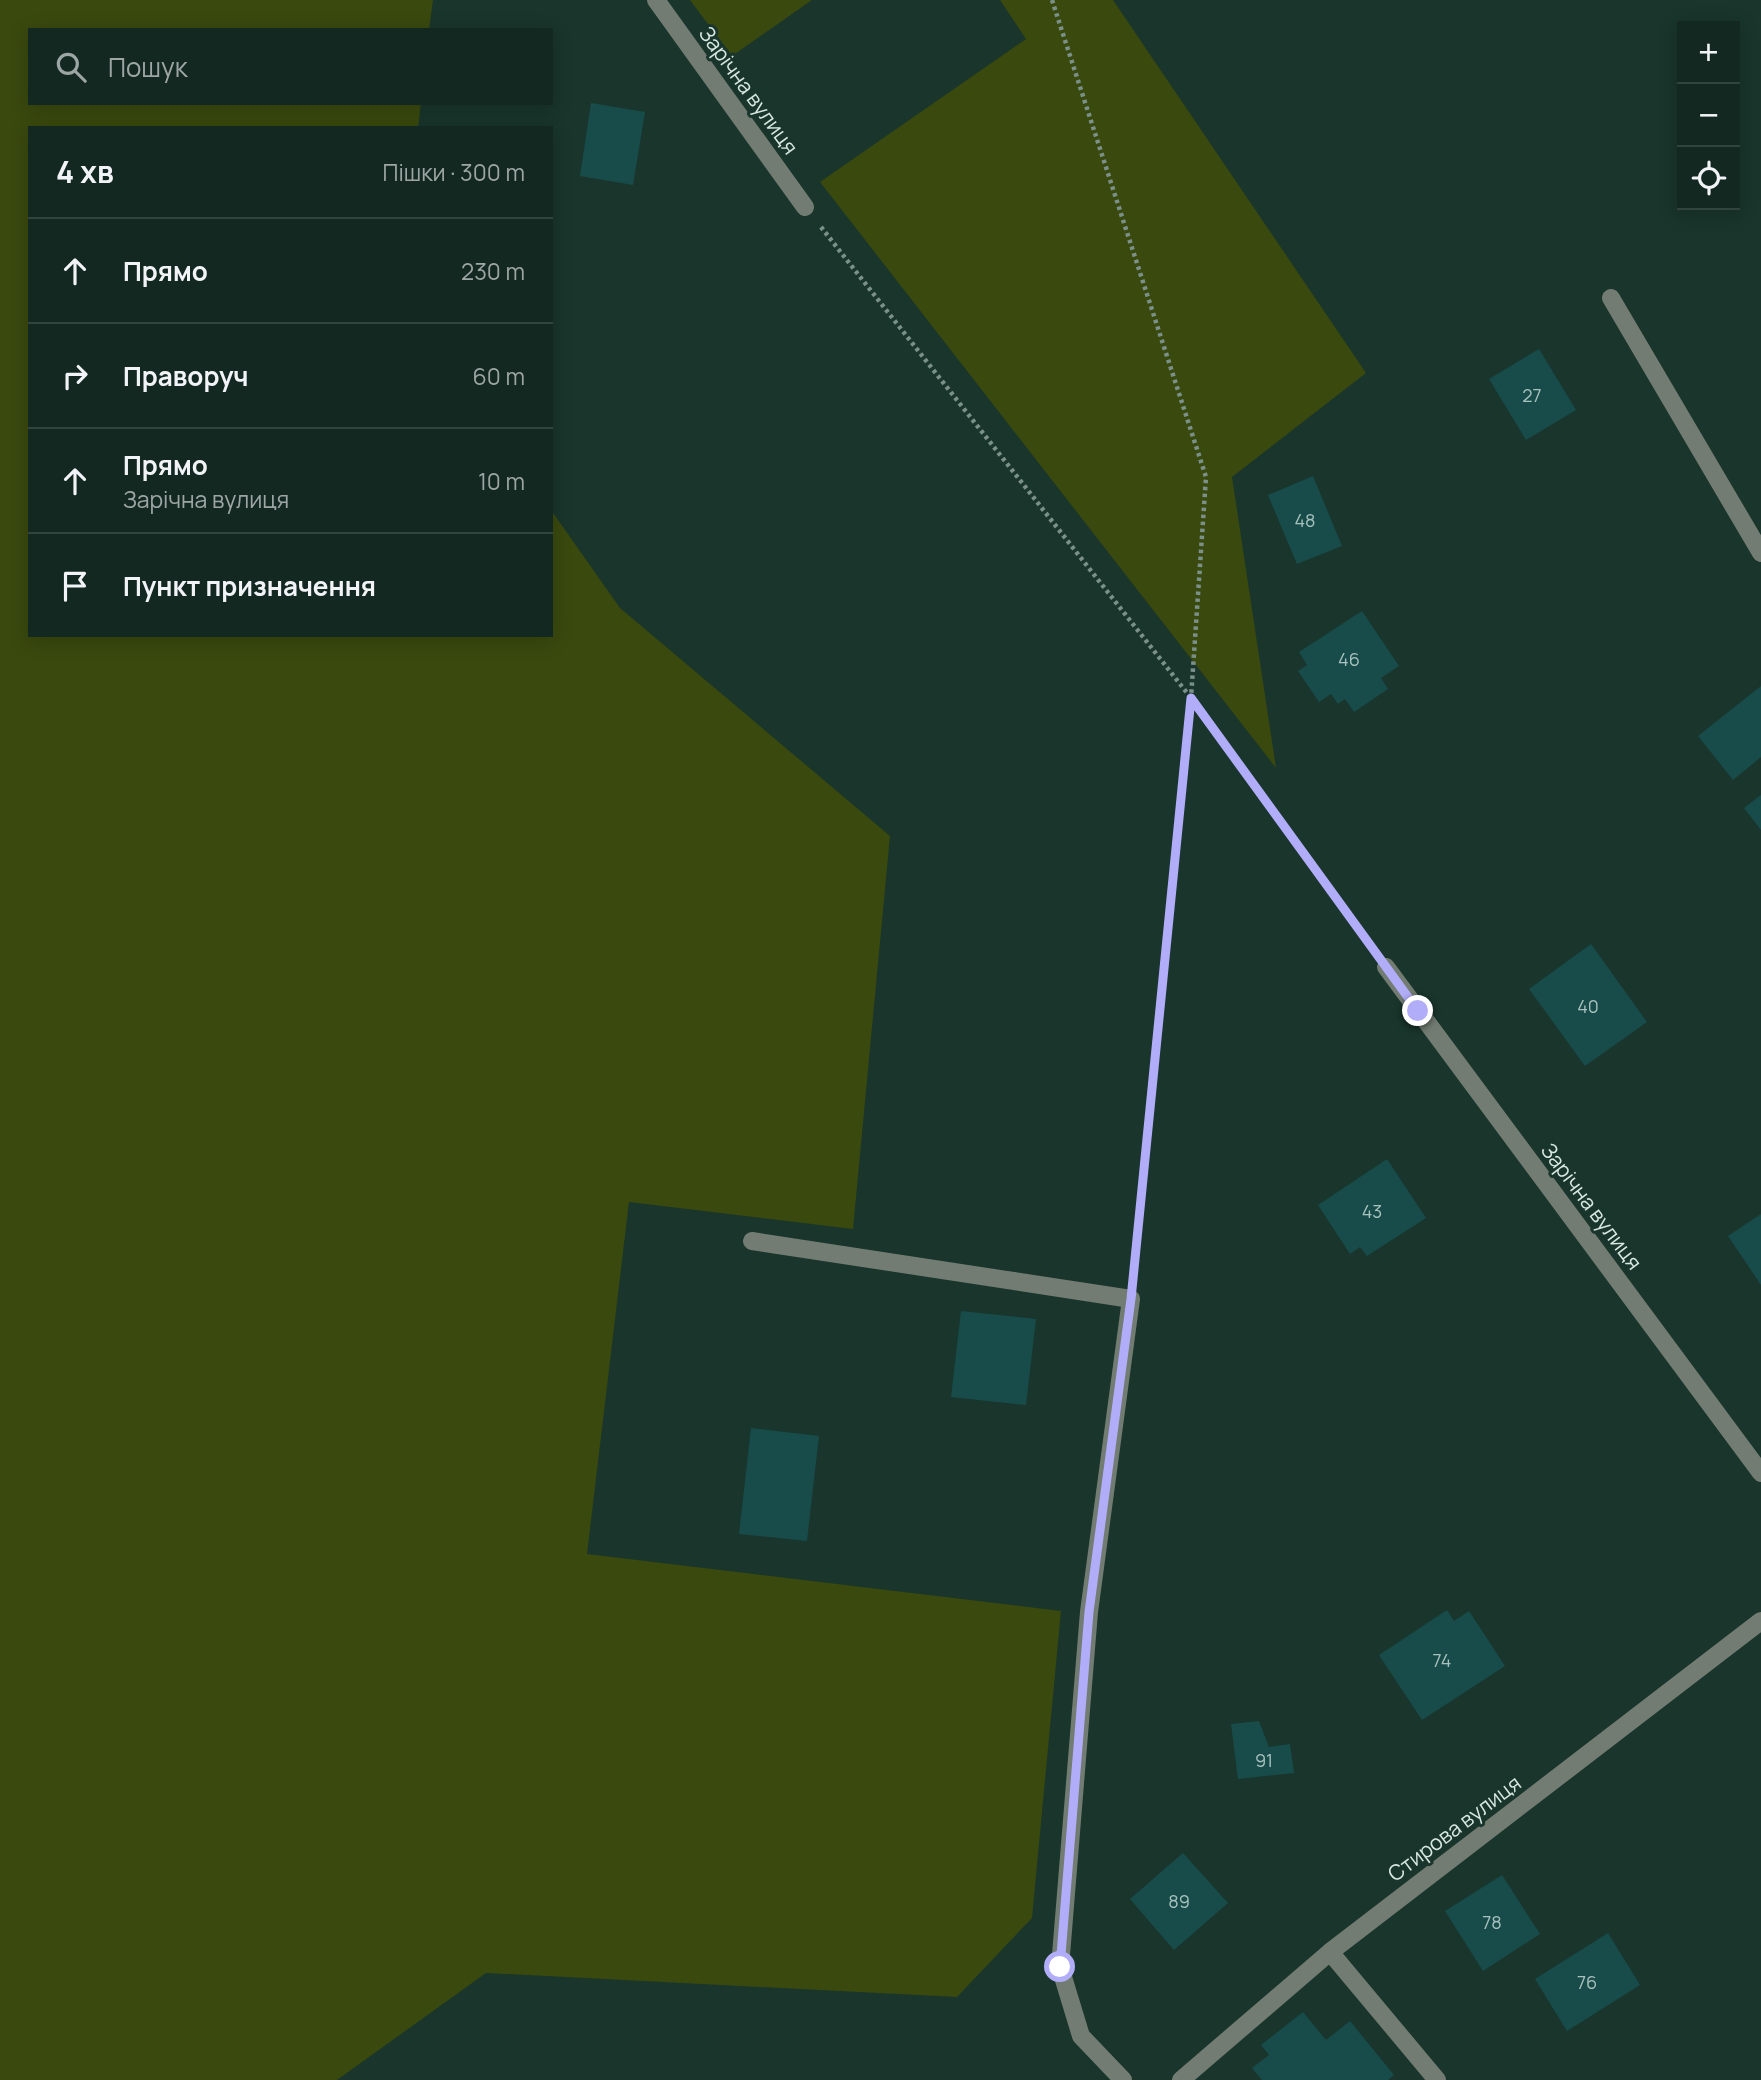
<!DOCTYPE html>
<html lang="uk">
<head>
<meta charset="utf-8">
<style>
  :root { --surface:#132821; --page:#20342e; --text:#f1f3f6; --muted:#9da6a5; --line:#32443f }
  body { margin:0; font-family:Manrope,sans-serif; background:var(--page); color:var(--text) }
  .controls { position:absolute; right:21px; top:21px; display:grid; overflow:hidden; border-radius:0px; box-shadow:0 4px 18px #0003 }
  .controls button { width:63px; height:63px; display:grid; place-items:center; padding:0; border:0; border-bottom:2px solid var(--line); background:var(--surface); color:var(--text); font:35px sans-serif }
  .stop { position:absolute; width:21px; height:21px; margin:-16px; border:5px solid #b2adf9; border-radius:50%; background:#fff }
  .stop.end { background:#b2adf9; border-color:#fff; box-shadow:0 2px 7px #0008 }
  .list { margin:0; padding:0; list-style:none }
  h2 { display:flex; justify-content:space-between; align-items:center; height:91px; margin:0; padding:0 28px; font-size:30px }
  h2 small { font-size:23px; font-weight:400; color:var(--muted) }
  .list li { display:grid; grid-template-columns:46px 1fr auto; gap:21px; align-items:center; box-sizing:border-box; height:105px; padding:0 28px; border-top:2px solid var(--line) }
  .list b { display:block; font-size:26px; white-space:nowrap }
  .list p { margin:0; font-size:23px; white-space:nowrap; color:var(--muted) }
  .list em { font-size:23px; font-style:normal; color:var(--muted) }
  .icon { flex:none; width:38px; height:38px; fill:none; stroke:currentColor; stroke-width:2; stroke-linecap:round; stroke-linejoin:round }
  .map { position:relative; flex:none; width:1761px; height:2080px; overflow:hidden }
  .search { position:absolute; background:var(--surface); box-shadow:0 4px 18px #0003; left:28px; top:28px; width:525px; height:77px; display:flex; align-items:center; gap:18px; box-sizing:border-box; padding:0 24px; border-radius:0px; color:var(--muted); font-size:26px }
  .panel { position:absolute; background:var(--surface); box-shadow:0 4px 18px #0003; left:28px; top:126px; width:525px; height:511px; border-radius:0px }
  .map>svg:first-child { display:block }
  .green { fill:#3a490e }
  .building { fill:#184c4b }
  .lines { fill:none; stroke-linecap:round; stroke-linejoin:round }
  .path { stroke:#7a9089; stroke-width:4.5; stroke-dasharray:3.5 3.5; stroke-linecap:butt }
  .minor { stroke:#737c73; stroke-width:18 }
  .route { stroke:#b2adf9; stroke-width:9 }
  .labels { text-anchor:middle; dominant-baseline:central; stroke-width:6; stroke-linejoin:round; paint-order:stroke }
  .number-label { font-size:18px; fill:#a8c1bc }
  .street-label { font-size:21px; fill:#d8e8e2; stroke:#19352c }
</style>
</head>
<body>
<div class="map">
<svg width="1761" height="2080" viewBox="0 0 1761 2080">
  <rect width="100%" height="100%" fill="#19352c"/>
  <path class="green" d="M0,0h433l-4,30h-399v73h391l-3,25h-388v507h521v-125l69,98 270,228 -37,393 -224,-27 -42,352 474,57 -29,307 -75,79 -471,-24 -149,107h-337z
    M690,0h122l-80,56z
    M1000,0h113l253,373 -134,104 44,291 -456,-586 206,-143z"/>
  <path class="building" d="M591,103l54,9 -12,73 -53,-9z
    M1539,349l37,61 -50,30 -37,-61z
    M1313,476l29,70 -45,18 -29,-69z
    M1362,611l37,55 -18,12 7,11 -34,23 -9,-13 -7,5 -7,-10 -12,8 -21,-31 9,-6 -8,-13z
    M1761,686v71l-28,23 -35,-44z
    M1761,795v35l-17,-22z
    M1591,944l56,78 -62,44 -56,-77z
    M1387,1159l39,59 -59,38 -7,-9 -10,7 -32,-49z
    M1761,1214v71l-33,-49z
    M961,1311l75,8 -10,86 -75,-8z
    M751,1428l68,8 -12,105 -68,-7z
    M1447,1610l7,11 15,-10 36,55 -83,54 -43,-65z
    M1259,1721l10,26 21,-3 4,29 -56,6 -7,-55z
    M1183,1853l45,50 -54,47 -44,-51z
    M1502,1875l38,59 -57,37 -38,-60z
    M1608,1933l32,52 -73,46 -32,-52z
    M1303,2012l23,28 24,-19 44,54 -6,5h-126l-10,-12 17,-13 -8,-10z"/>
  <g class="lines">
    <path class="path" d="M1052,0l154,477 -15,221 179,248
      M821,227l370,471 -57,576"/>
    <path class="minor" d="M656,0l149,207
      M1611,298l150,255
      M1386,967l375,506
      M752,1241l379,58 -42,313 -29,355 21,69 42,44
      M1330,1952l107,128
      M1181,2080l149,-128 431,-331"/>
  </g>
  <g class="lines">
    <path class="route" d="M1060,1967l29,-355 42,-313 60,-601 227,313"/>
  </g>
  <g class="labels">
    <g class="number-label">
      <text x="1532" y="395">27</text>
      <text x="1305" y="520">48</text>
      <text x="1349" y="659">46</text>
      <text x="1588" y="1006">40</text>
      <text x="1372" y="1211">43</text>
      <text x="1442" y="1660">74</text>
      <text x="1264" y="1760">91</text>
      <text x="1179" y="1901">89</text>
      <text x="1492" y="1922">78</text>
      <text x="1587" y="1982">76</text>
    </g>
    <g class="street-label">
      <text transform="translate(749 90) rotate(54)">Зарічна вулиця</text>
      <text transform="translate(1592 1206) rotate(53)">Зарічна вулиця</text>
      <text transform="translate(1454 1828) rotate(-37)">Стирова вулиця</text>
    </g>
  </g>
</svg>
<div class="controls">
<button>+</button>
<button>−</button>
<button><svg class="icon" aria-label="locate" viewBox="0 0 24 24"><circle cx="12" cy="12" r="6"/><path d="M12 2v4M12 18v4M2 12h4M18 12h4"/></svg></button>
</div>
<div class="stop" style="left:1060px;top:1967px"></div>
<div class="stop end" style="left:1418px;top:1011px"></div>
<div class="search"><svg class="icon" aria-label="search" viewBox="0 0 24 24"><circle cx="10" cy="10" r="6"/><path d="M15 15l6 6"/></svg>Пошук</div>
<section class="panel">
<h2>4 хв<small>Пішки · 300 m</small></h2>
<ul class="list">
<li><svg class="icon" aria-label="ahead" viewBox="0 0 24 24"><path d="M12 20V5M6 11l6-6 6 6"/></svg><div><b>Прямо</b></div><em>230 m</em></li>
<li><svg class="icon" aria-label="right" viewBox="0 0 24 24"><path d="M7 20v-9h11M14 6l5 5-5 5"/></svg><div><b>Праворуч</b></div><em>60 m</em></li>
<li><svg class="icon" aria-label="ahead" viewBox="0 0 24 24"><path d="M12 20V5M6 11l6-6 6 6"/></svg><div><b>Прямо</b><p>Зарічна вулиця</p></div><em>10 m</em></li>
<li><svg class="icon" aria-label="arrive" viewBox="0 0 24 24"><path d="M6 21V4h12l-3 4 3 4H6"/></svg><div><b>Пункт призначення</b></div></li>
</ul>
</section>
</div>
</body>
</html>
